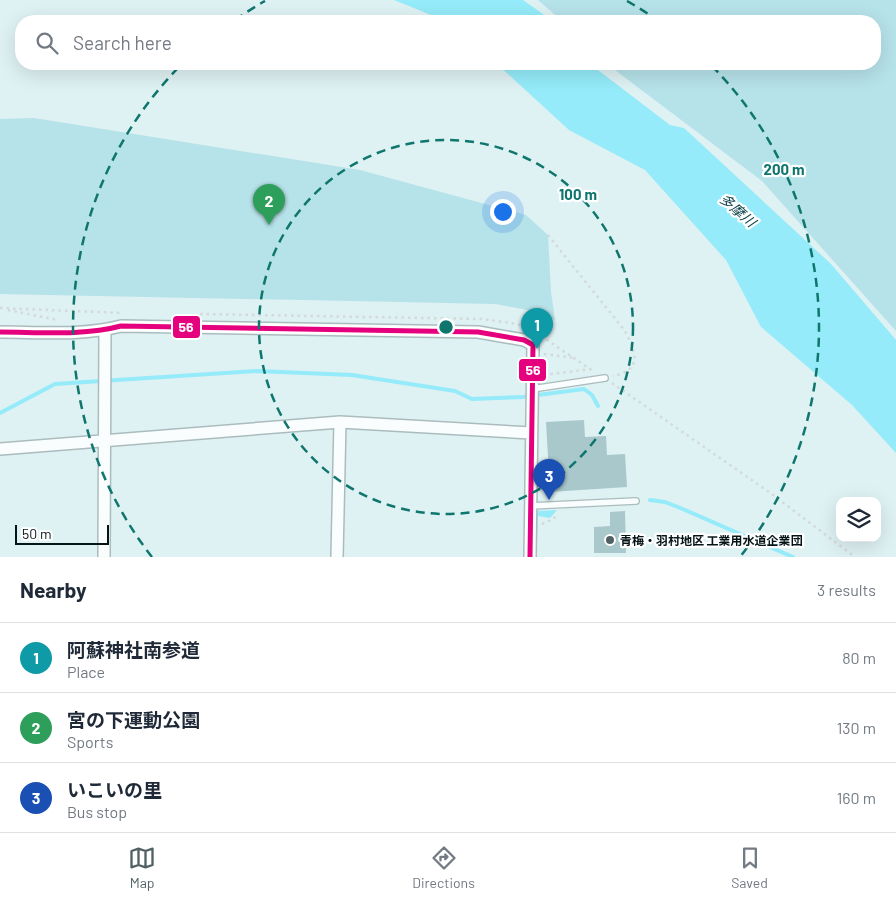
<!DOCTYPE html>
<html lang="en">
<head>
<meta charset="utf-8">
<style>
  :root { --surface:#fff; --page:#f2f2f3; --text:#1f2937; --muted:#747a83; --line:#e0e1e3; --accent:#516163 }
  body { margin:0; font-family:Barlow,"Noto Sans JP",sans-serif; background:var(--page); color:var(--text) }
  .controls { position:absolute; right:15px; bottom:15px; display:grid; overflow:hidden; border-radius:10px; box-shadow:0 5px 20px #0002 }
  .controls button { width:45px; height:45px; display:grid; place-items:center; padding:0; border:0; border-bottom:1px solid var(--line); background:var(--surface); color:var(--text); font:25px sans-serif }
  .scale { position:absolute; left:15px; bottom:12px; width:94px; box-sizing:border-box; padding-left:5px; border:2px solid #051416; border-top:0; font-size:14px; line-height:18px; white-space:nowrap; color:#051416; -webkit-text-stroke:4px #fff; paint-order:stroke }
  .you { position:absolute; left:502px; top:211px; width:18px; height:18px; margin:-12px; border:4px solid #fff; border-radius:50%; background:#1a73e8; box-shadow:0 0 0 8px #1a73e833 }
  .badge { display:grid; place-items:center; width:32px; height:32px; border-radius:50%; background:var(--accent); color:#fff; font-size:16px; font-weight:700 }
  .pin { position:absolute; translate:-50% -41px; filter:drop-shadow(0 1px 2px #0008) }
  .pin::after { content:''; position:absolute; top:26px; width:18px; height:15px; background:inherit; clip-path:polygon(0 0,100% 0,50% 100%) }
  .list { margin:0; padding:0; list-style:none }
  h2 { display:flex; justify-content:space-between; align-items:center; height:65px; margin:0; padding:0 20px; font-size:21px }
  h2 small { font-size:16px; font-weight:400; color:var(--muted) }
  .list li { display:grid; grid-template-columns:32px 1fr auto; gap:15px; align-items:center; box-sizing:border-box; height:70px; padding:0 20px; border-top:1px solid var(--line) }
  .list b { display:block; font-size:19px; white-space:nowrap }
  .list p { margin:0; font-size:16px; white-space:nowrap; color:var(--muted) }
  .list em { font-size:16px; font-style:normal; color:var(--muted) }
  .icon { flex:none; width:28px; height:28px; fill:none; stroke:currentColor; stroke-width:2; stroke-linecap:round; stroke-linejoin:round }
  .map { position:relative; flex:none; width:896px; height:557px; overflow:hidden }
  .search { position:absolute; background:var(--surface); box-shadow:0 5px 20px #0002; left:15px; right:15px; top:15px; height:55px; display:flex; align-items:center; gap:12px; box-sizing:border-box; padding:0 18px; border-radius:20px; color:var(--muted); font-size:19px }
  .sheet { height:275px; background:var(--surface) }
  nav { display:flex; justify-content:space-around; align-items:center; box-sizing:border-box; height:70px; border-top:1px solid var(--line); background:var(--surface); font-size:14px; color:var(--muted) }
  nav a { display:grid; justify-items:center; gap:2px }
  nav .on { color:var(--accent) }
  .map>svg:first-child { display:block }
  .green { fill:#b6e2e9 }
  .water { fill:#95ebf9 }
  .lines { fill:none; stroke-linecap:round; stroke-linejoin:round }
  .stream { stroke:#95ebf9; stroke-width:4 }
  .building { fill:#a9c8cc }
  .lane-casing { stroke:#abbcbe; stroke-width:8 }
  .street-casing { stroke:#abbcbe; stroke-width:14 }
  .path { stroke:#d4dada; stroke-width:2.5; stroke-dasharray:2.5 4; stroke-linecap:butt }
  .lane { stroke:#fafdfd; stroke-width:5.5 }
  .street { stroke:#fafdfd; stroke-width:11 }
  .bus-1-casing { stroke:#fff; stroke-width:9 }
  .bus-1 { stroke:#e5007d; stroke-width:5 }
  .ring { fill:none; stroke:#0f766e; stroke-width:2.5; stroke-dasharray:9 6 }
  .poi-dot { fill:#516163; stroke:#fff; stroke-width:2 }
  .labels { text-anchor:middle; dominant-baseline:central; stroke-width:4.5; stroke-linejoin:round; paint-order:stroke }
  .poi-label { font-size:12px; font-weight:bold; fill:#051416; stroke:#fff; text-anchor:start }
  .water-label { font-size:14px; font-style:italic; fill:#11454d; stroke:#fff }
  .centre { fill:#0f766e; stroke:#fff; stroke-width:2.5 }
  .ring-label { font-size:15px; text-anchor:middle; font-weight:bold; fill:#0f766e; stroke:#fff; stroke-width:4.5; stroke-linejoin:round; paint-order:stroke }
  .line-badge { stroke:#fff; stroke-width:2 }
  .badge-label { font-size:14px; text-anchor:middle; font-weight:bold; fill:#fff }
</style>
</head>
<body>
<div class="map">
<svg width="896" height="557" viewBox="0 0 896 557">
  <rect width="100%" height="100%" fill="#def1f3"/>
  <path class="green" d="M538,0h358v331l-134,-150 -155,-117h268v-43h-313z
    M34,118l326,52 166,45 22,20 3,57 4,28 -18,-8 -41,-8 -496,-10v-175z"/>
  <path class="water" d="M394,0h129l20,14 6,7h-103z
    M497,64h93l80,61 14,3 147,136 65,76v113l-44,-48 -91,-78 -35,-67 -81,-90 -76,-40z
    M557,510l-7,8 -12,-2 -1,25h-3l1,-30z"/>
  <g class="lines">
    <path class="stream" d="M0,413l55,-29 202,-13 95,4 103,16 17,8 51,-2 61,-8 8,6 6,11
      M650,500l15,2 13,5 115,50"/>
  </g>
  <path class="building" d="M584,420l1,17 21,-1 1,19 18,-1 2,33 -77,5 -4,-70z
    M625,511l1,42h-32v-26l16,-1v-14z"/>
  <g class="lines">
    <defs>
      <path id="lane" d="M532,389l73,-11
        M530,506l106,-5"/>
      <path id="street" d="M0,332c39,0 83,4 121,-6l357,6 46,8 9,5 -3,212
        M0,449l340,-27 191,11
        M104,557l1,-227
        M337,557l3,-135"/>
    </defs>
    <use href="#lane" class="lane-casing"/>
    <use href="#street" class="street-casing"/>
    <path class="path" d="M548,235l77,96c11,21 18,39 -12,45
      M0,308l122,5
      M8,310l49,10
      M200,314l282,5 36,5 7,4
      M541,336l52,35
      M544,354l31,4
      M544,375l47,-6
      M612,383l157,109 86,65
      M542,524l11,-5 5,-5"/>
    <use href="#lane" class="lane"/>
    <use href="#street" class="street"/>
    <defs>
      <path id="bus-1" d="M0,332c39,0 83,4 121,-6l357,6 46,8 9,5 -3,212"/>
    </defs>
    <use href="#bus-1" class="bus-1-casing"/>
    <use href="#bus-1" class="bus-1"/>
  </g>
  <g class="ring">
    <circle cx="446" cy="327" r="187"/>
    <path d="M152 557A373 373 0 0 1 180 66M235 20A373 373 0 0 1 265 1M627 1A373 373 0 0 1 657 20M712 66A373 373 0 0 1 740 557"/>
  </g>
  <circle class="poi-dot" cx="610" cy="540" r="5"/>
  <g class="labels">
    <g class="poi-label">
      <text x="620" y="540">青梅・羽村地区 工業用水道企業団</text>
    </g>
    <g class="water-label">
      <text transform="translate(738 210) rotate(41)">多摩川</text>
    </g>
  </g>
  <circle cx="446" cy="327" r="8" class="centre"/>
  <g class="ring-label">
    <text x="784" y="175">200 m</text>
    <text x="578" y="200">100 m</text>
  </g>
  <g class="line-badge">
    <rect x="172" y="315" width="29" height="24" rx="5" fill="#e5007d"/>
    <rect x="518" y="358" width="29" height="24" rx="5" fill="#e5007d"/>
  </g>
  <g class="badge-label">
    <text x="186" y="332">56</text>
    <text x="533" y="375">56</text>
  </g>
</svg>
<div class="controls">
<button><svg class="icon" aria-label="layers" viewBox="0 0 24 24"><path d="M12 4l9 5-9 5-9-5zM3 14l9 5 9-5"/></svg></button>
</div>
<div class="scale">50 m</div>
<div class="you"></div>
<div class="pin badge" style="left:537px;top:349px;background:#0f9aa8">1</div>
<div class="pin badge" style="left:269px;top:225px;background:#2e9e5b">2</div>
<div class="pin badge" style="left:549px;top:500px;background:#1a4fb4">3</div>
<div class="search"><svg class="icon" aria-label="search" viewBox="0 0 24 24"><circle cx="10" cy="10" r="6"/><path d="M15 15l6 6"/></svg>Search here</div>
</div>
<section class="sheet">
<h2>Nearby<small>3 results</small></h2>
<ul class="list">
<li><span class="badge" style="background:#0f9aa8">1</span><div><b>阿蘇神社南参道</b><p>Place</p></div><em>80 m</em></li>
<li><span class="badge" style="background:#2e9e5b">2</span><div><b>宮の下運動公園</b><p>Sports</p></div><em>130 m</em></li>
<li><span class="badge" style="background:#1a4fb4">3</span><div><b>いこいの里</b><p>Bus stop</p></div><em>160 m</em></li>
</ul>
</section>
<nav>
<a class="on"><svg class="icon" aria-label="map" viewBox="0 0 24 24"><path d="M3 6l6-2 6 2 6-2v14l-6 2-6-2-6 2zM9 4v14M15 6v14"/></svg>Map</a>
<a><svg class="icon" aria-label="directions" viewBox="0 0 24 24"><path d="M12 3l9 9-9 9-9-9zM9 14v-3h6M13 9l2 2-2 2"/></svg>Directions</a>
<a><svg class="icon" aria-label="saved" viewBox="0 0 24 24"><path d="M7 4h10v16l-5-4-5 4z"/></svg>Saved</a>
</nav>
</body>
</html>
